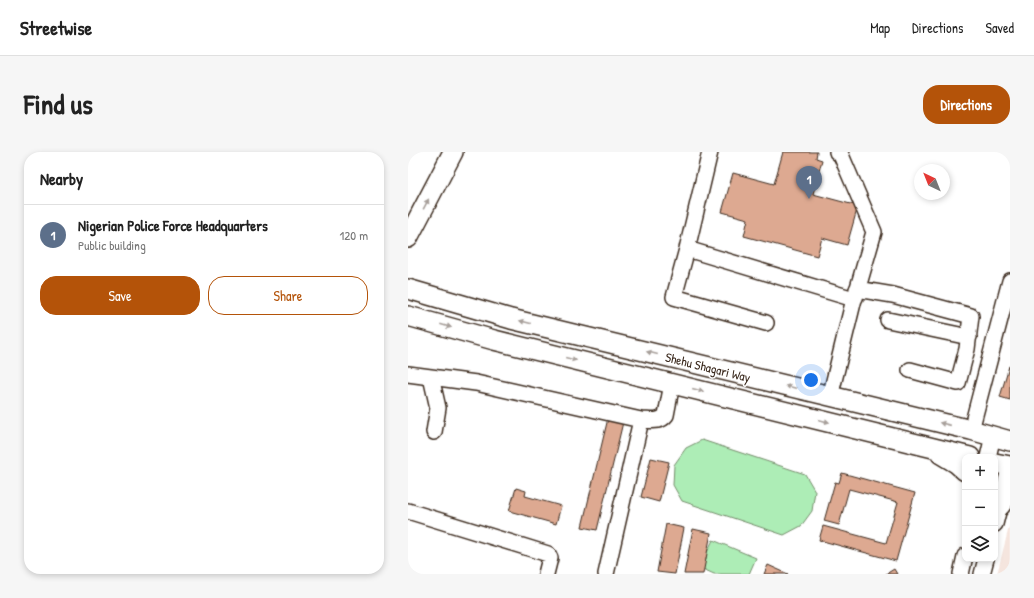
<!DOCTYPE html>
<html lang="en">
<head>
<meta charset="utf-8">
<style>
  :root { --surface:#fff; --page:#f6f6f6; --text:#222; --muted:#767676; --line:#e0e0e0; --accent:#b45309 }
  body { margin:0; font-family:"Patrick Hand",sans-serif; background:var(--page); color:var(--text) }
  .controls { position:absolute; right:12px; bottom:12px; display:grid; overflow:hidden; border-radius:8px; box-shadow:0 2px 6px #0003 }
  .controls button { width:36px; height:36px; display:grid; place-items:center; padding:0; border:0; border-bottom:1px solid var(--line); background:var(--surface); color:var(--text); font:20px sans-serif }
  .compass { position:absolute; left:506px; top:12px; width:36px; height:36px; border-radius:50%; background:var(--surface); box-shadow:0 2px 6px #0003; rotate:317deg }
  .you { position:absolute; left:403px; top:228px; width:14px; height:14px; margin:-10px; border:3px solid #fff; border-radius:50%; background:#1a73e8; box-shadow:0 0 0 6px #1a73e833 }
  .badge { display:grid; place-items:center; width:26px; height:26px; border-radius:50%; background:var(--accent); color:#fff; font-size:13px; font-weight:700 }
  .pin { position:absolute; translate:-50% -33px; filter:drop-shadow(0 1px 2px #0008) }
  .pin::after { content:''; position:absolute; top:21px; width:14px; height:12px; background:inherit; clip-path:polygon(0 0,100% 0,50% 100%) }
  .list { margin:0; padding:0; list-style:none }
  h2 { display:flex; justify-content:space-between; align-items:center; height:52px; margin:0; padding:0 16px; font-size:17px }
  h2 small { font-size:13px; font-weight:400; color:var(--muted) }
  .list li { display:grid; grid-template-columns:26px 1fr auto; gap:12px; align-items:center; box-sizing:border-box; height:60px; padding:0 16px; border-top:1px solid var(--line) }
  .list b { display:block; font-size:15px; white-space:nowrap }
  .list p { margin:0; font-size:13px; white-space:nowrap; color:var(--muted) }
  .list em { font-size:13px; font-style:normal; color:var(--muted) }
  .actions { display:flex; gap:8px; padding:12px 16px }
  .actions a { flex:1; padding:9px 0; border:1px solid var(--accent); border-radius:16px; text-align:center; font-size:14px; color:var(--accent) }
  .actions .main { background:var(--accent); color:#fff }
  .icon { flex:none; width:22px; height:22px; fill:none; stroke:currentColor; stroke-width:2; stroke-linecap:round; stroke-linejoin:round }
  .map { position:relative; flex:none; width:602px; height:422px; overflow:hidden; border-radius:16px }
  header { display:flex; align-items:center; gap:24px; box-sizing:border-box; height:56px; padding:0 20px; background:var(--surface); border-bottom:1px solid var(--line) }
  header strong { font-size:19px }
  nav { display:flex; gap:22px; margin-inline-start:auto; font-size:14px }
  .intro { display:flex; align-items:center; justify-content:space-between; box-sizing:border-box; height:96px; padding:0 24px }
  h1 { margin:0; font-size:28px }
  .button { padding:10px 18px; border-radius:16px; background:var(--accent); color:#fff; font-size:14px; font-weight:700 }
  main { display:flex; gap:24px; padding:0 24px }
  aside { flex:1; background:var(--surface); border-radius:16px; box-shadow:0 2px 6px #0003 }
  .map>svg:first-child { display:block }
  .built { fill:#f5e5de }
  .green { fill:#adedb6; stroke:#748c6a }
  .building { fill:#dda991; stroke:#3b2a1e }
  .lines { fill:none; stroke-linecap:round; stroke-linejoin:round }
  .minor-casing { stroke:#3b2a1e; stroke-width:18 }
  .major-casing { stroke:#3b2a1e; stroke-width:22 }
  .minor { stroke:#fff; stroke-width:15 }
  .major { stroke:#fff; stroke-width:19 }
  .oneway { fill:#a79f9a }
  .labels { text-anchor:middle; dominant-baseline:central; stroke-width:3; stroke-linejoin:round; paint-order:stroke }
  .street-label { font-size:13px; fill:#3b2a1e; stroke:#fff }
</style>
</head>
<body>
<header>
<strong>Streetwise</strong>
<nav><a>Map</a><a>Directions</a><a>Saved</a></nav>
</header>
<div class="intro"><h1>Find us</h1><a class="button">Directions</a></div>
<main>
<aside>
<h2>Nearby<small></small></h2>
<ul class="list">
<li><span class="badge" style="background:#5c6f8a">1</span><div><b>Nigerian Police Force Headquarters</b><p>Public building</p></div><em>120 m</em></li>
</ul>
<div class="actions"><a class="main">Save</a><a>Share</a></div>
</aside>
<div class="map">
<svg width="602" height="422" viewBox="0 0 602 422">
  <rect width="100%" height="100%" fill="#fff"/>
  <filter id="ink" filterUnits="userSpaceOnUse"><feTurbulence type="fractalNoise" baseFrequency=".025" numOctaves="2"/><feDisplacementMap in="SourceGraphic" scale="8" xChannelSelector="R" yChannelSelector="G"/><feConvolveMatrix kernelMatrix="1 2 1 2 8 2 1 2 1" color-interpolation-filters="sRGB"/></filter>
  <g filter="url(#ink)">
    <path class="built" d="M602,371v51h-13z"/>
    <path class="green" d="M294,288l103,34 10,17 -3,20 -11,15 -17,9 -102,-34 -9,-16 1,-20 12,-17z
      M305,388l43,18 -7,16h-35l-11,-5 3,-15z"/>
    <path class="building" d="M375,0h34l-1,6 6,2 -9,34 45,12 -11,39 -25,-7 -5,18 -73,-20 4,-17 -26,-7 11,-39 41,11z
      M601,214h1v34l-10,-3z
      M201,262l15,4 -27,112 -15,-3z
      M243,306l18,4 -10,40 -18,-5z
      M434,321l73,20 -19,68 -77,-21 4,-14 63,17 12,-41 -49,-13 -10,36 -15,-4 11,-39 4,1z
      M108,336l10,3 -1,5 36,10 -5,18 -47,-13z
      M258,372l18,4 -9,46 -18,-2z
      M285,377l18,4 -8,41h-19z
      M360,413l20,9h-24z
      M486,417l3,5h-11z"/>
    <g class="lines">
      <defs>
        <path id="minor" d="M429,0l4,3 33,77 -19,66
          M279,97l23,-97
          M449,137l36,6 78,21 -4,33 -9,34 -48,-13
          M480,168l81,17
          M358,171l-92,-26 13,-48 167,50 -24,98
          M0,222l68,9 165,37
          M23,225l7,31 -4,24
          M563,278l39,-149
          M580,305l5,-21
          M0,359l140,43 2,4 -4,16
          M587,372l15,-59
          M198,422l35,-154c9,0 19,3 25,-5l6,-31
          M553,422l4,-18
          M574,422l4,-15"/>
        <path id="major" d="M0,86l45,-86
          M0,137l103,30 460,111 39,11
          M0,164l86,24 476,117
          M533,302l15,9 9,8
          M587,311l15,3
          M592,354l10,-14"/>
      </defs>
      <use href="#minor" class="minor-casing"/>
      <use href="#major" class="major-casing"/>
      <use href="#minor" class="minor"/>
      <use href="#major" class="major"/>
    </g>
    <defs><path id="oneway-solid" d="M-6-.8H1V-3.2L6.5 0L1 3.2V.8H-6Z"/></defs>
    <g class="oneway">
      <use href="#oneway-solid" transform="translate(18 52) rotate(-62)"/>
      <use href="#oneway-solid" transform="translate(117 170) rotate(-166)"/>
      <use href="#oneway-solid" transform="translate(38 174) rotate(16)"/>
      <use href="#oneway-solid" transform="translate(244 201) rotate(-166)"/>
      <use href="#oneway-solid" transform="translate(163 207) rotate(14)"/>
      <use href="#oneway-solid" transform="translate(383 235) rotate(-166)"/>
      <use href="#oneway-solid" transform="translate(290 238) rotate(14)"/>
      <use href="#oneway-solid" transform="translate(416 269) rotate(14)"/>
      <use href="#oneway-solid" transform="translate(537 272) rotate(-167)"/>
    </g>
  </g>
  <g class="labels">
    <g class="street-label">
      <text transform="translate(300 215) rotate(14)">Shehu Shagari Way</text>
    </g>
  </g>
</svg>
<div class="controls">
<button>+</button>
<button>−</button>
<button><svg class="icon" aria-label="layers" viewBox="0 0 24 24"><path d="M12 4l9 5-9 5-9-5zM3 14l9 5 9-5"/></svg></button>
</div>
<svg class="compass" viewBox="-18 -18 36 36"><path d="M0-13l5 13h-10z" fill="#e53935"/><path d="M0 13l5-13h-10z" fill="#767676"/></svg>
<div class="you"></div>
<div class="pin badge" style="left:401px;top:47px;background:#5c6f8a">1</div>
</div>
</main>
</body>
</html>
